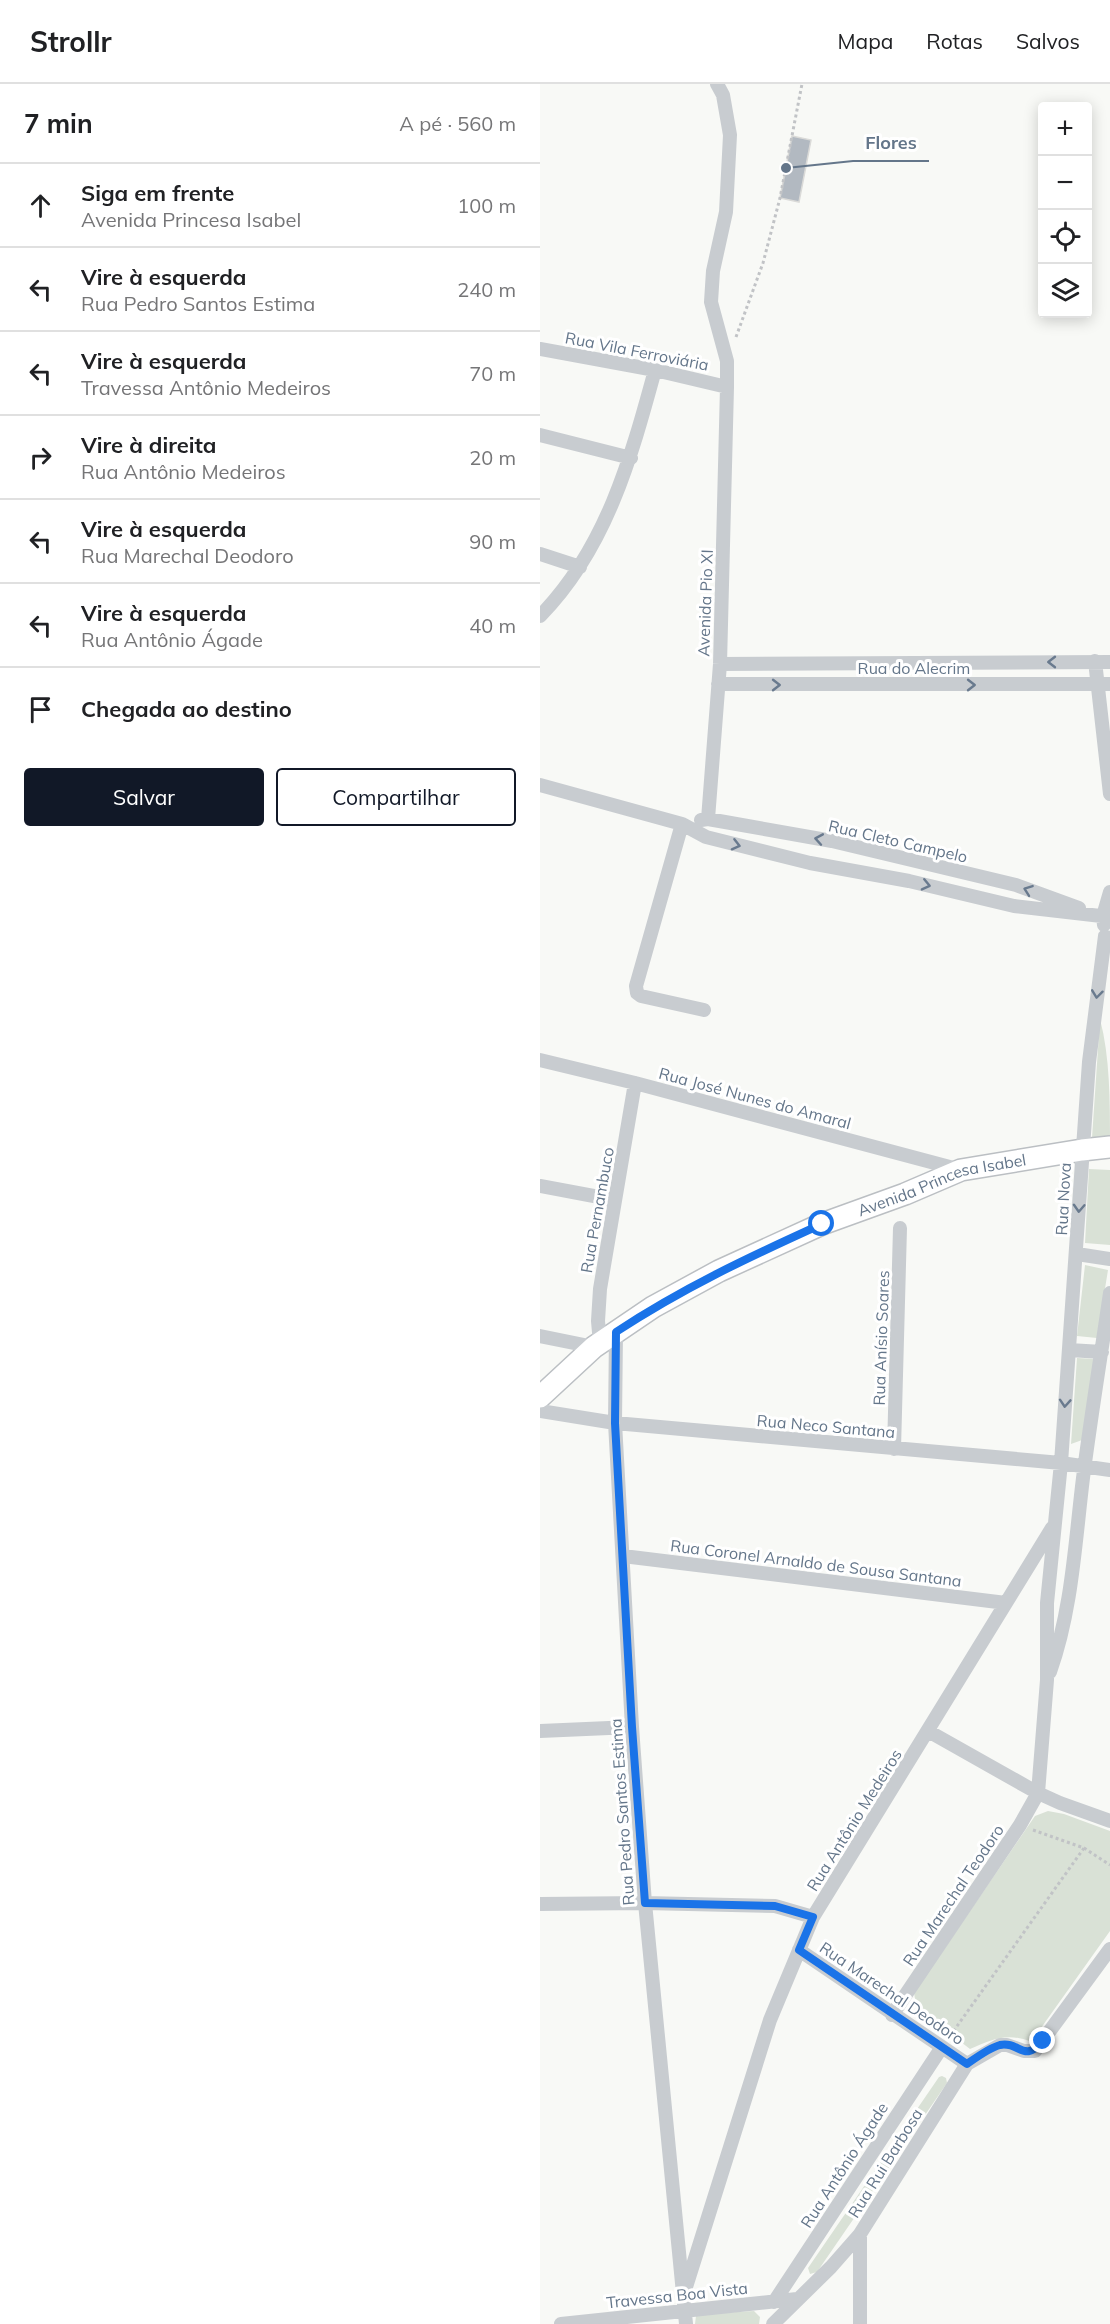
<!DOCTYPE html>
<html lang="pt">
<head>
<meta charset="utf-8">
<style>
  :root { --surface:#fff; --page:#f2f2f2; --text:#202124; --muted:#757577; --line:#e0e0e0; --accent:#111827 }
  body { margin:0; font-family:Mulish,sans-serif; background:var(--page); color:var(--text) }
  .controls { position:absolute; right:18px; top:18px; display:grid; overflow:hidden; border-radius:6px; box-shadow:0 3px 15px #0003 }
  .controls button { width:54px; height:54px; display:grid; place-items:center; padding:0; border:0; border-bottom:2px solid var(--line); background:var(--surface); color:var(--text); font:30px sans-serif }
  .stop { position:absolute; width:18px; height:18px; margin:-14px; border:4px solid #1a73e8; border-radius:50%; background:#fff }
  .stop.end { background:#1a73e8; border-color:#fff; box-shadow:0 2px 6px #0008 }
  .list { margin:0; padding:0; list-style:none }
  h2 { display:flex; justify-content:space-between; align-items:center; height:78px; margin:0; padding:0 24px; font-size:26px }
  h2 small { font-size:20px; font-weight:400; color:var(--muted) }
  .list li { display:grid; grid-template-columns:39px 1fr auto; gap:18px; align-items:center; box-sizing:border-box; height:84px; padding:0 24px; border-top:2px solid var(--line) }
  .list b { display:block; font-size:22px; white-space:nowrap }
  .list p { margin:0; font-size:20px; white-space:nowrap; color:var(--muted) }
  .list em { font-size:20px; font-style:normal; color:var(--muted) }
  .actions { display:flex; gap:12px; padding:18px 24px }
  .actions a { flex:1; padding:14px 0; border:2px solid var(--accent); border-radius:6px; text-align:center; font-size:21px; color:var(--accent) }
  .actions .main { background:var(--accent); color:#fff }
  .icon { flex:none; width:33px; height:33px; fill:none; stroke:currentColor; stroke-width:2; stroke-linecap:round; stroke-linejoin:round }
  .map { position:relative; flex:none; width:570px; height:2240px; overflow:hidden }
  header { display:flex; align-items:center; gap:36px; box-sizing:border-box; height:84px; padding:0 30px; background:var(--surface); border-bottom:2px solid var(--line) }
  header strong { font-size:28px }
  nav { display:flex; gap:33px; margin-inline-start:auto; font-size:21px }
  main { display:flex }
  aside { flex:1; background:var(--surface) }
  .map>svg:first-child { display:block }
  .green { fill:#d9e1d6 }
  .building { fill:#b2b9c1; stroke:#dadad8; stroke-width:1.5 }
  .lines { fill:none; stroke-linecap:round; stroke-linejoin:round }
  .primary-casing { stroke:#bbbfc3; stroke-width:24 }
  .path { stroke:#c1c3c6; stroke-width:3; stroke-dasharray:3 3; stroke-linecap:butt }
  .street { stroke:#c8ccd0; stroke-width:14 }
  .primary { stroke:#fff; stroke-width:21 }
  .oneway { stroke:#697a8e }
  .route { stroke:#1a73e8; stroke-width:8 }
  .labels { text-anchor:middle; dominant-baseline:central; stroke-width:6; stroke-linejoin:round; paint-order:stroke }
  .street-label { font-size:16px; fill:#64768a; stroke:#fff }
  .leader { fill:none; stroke:#64768a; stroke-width:2 }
  .callout-dot { fill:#64768a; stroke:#fff; stroke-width:2 }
  .callout-label { font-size:18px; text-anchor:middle; font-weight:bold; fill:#64768a; stroke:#fff; stroke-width:6; stroke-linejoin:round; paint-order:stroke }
</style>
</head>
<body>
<header>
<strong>Strollr</strong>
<nav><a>Mapa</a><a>Rotas</a><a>Salvos</a></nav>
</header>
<main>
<aside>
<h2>7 min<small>A pé · 560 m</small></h2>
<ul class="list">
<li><svg class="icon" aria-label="ahead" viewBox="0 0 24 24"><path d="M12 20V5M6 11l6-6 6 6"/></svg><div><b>Siga em frente</b><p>Avenida Princesa Isabel</p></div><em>100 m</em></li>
<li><svg class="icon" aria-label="left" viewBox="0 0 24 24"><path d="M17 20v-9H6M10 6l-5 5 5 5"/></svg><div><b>Vire à esquerda</b><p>Rua Pedro Santos Estima</p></div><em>240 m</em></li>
<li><svg class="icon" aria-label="left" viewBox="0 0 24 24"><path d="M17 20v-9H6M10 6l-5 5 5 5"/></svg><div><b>Vire à esquerda</b><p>Travessa Antônio Medeiros</p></div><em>70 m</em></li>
<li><svg class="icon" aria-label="right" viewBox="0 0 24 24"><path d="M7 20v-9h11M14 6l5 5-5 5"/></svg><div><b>Vire à direita</b><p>Rua Antônio Medeiros</p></div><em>20 m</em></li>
<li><svg class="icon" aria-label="left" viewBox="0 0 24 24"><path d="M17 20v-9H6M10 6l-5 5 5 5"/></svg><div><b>Vire à esquerda</b><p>Rua Marechal Deodoro</p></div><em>90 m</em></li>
<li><svg class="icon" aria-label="left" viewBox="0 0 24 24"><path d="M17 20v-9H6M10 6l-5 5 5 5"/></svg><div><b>Vire à esquerda</b><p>Rua Antônio Ágade</p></div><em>40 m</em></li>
<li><svg class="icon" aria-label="arrive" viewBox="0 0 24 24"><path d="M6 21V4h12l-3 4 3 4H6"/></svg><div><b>Chegada ao destino</b></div></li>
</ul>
<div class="actions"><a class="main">Salvar</a><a>Compartilhar</a></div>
</aside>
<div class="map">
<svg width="570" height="2240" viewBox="0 0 570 2240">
  <rect width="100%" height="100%" fill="#f8f9f6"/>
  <path class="green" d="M560,935c10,38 10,82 10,122l-13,1 -5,-4z
    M549,1085l21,1v75l-25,-2z
    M545,1181l23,5 -11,68 -20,-2z
    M537,1274l19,1 -11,80 -14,5z
    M508,1727l16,3 46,17v100l-79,111c-23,-10 -39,-3 -61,7l-48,-37 -6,-8 -2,-11 121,-177z
    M402,1992l4,2 1,5 -130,189 -7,2 -2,-6 131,-191z
    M214,2227l6,6 -1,7h-64l1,-8 6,-2z"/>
  <path class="building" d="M252,52l19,4 -12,62 -19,-4z"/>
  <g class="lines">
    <defs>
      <g id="primary">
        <path id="s1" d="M0,1313l54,-50 59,-40 66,-36 103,-47 83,-30 56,-24 121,-20 28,-3"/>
      </g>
    </defs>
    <use href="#primary" class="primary-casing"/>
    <path class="path" d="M196,253l27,-74 17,-65 22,-114
      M493,1746l51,18 26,17
      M410,1952l134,-188"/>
    <path class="street" d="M0,265l115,21 72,17
      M0,351l91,23
      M0,470l40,13
      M0,532c66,-67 91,-158 115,-246
      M555,577l15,133
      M180,580l390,-2
      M178,600h392
      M0,701l142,39 24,13 104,26 99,18 105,25 96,11
      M168,735l12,-155 7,-277v-26l-16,-59 2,-31 13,-59 4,-77 -7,-40 -6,-11
      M161,736l7,-1 124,22 184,44 63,23
      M142,740l-46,162 1,7 4,3 63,14
      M564,841l-1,-9 7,-24
      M0,976l95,23 326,87
      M0,1102l75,14
      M537,1170l33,5
      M76,1248l-1,91 17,304 13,176 41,421
      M0,1252l54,11
      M60,1259l-2,-22 2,-32 35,-206
      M529,1266l33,2
      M0,1327l75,12 446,40 49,7
      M354,1365l6,-221
      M83,1472l383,47
      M510,1588c22,-62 25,-129 33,-194 8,-62 18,-123 27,-185
      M0,1647l92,-4
      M388,1647l110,62 22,10 50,18
      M0,1820l105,-1 130,3 38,11
      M259,1866l168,114
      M352,1931l128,-190 18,-32 9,-113v-77l14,-140 28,-401 16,-126
      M146,2203l84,-267 43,-103 239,-389
      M234,2218l168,-255
      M21,2240l236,-25
      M233,2240l58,-57 29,-33
      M320,2240v-90l107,-170 33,-19h7l17,6h11l75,-102"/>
    <use href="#primary" class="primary"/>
  </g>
  <defs><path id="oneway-chevron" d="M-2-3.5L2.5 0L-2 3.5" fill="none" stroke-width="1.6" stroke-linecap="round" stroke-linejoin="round" transform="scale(1.5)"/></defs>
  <g class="oneway">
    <use href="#oneway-chevron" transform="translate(512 578) rotate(180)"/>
    <use href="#oneway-chevron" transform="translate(236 601)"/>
    <use href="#oneway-chevron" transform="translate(431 601)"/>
    <use href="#oneway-chevron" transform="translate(279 755) rotate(-170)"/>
    <use href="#oneway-chevron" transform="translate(196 761) rotate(14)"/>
    <use href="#oneway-chevron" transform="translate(386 801) rotate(13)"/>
    <use href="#oneway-chevron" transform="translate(488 806) rotate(-160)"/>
    <use href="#oneway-chevron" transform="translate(557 910) rotate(97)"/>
    <use href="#oneway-chevron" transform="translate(539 1124) rotate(93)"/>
    <use href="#oneway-chevron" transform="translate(525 1319) rotate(94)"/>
  </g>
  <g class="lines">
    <path class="route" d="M282,1140c-73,33 -139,64 -206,108l-1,91 17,304 13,176 130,3 38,11 -14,33 168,114c10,-7 22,-16 33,-19 20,-4 23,19 43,-4"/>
  </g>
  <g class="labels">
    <g class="street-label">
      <text transform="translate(97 267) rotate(11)">Rua Vila Ferroviária</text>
      <text transform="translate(165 519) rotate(-88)">Avenida Pio XI</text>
      <text x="374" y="584">Rua do Alecrim</text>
      <text transform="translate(358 757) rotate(13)">Rua Cleto Campelo</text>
      <text transform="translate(215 1014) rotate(15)">Rua José Nunes do Amaral</text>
      <text stroke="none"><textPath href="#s1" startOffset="460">Avenida Princesa Isabel</textPath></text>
      <text transform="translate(523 1115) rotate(-87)">Rua Nova</text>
      <text transform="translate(57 1126) rotate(-80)">Rua Pernambuco</text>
      <text transform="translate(341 1254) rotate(-88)">Rua Anísio Soares</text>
      <text transform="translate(286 1342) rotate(5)">Rua Neco Santana</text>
      <text transform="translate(276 1479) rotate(7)">Rua Coronel Arnaldo de Sousa Santana</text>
      <text transform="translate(82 1728) rotate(-94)">Rua Pedro Santos Estima</text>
      <text transform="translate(314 1736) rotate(-58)">Rua Antônio Medeiros</text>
      <text transform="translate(413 1811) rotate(-56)">Rua Marechal Teodoro</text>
      <text transform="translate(352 1909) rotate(34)">Rua Marechal Deodoro</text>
      <text transform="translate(345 2079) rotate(-58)">Rua Rui Barbosa</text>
      <text transform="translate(304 2081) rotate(-57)">Rua Antônio Ágade</text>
      <text transform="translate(137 2211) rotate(-6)">Travessa Boa Vista</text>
    </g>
  </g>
  <path class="leader" d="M246 84L313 77H389"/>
  <circle class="callout-dot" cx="246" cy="84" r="6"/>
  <g class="callout-label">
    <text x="351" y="65">Flores</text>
  </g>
</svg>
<div class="controls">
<button>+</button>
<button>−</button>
<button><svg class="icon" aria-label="locate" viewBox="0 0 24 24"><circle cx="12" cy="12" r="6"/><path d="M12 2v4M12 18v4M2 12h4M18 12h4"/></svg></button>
<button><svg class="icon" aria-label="layers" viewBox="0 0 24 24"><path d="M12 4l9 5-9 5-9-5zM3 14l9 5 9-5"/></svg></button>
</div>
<div class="stop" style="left:282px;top:1140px"></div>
<div class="stop end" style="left:503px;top:1957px"></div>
</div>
</main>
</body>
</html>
